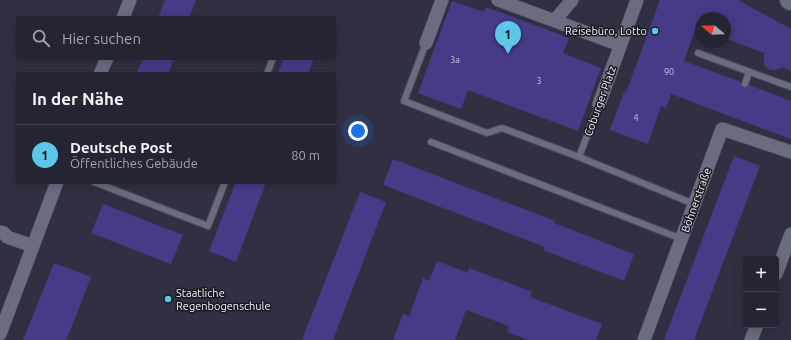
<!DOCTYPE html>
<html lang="de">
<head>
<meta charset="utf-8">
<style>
  :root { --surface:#252432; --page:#31303e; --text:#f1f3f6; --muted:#a3a4ac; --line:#42414d; --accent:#5cc7e8 }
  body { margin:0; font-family:Ubuntu,sans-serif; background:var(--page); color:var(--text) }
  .controls { position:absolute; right:12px; bottom:12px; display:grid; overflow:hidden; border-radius:4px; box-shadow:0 2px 10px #0003 }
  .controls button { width:36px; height:36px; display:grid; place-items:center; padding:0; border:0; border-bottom:1px solid var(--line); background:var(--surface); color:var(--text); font:20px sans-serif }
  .compass { position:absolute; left:695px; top:12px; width:36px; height:36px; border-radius:50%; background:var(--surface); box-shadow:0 2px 10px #0003; rotate:289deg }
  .you { position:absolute; left:358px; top:131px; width:14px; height:14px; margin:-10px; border:3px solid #fff; border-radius:50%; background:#1a73e8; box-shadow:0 0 0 6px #1a73e833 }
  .badge { display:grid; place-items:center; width:26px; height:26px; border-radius:50%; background:var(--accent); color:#111; font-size:13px; font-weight:700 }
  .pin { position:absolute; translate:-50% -33px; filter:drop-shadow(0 1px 2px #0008) }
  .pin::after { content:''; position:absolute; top:21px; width:14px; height:12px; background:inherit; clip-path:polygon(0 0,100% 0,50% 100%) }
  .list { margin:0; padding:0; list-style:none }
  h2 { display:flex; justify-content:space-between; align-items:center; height:52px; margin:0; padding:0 16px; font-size:17px }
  h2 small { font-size:13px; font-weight:400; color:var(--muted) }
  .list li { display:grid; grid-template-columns:26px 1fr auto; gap:12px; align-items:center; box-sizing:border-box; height:60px; padding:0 16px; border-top:1px solid var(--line) }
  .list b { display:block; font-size:15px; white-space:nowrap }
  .list p { margin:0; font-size:13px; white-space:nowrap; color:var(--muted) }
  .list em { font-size:13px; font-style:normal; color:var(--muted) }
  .icon { flex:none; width:22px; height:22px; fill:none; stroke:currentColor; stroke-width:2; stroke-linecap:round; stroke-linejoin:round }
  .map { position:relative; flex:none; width:791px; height:340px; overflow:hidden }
  .search { position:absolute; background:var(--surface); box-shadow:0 2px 10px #0003; left:16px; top:16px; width:320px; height:44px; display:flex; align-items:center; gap:10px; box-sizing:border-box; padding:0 14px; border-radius:4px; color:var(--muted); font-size:15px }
  .panel { position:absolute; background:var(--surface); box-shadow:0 2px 10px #0003; left:16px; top:72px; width:320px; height:112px; border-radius:4px }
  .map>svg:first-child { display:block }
  .building { fill:#473b88 }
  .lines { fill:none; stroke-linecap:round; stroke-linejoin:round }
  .lane-casing { stroke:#4d4c5c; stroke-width:8 }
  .street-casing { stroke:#4d4c5c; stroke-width:14 }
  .secondary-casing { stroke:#4d4c5c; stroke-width:20 }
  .lane { stroke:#6c6c81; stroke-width:6 }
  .street { stroke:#6c6c81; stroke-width:13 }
  .secondary { stroke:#6c6c81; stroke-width:18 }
  .poi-dot { fill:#5cc7e8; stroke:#191921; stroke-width:1.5 }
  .labels { text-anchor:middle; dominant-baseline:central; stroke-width:3; stroke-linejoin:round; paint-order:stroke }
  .number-label { font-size:9px; fill:#c8c5e0 }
  .poi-label { font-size:11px; fill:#f3f3fd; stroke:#191921; text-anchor:end }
  .street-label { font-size:11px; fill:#f3f3fd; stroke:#191921 }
</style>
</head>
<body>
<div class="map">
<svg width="791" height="340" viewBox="0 0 791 340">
  <rect width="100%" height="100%" fill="#313043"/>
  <path class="building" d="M165,0h31l-7,18h-31z
    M660,0h78l53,29v43l-7,-5 -8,3h-5l-4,-2 -3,-4v-11l-39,-15v-20h-24v11l-5,-2 -12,34 57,21v3l2,3h3l3,-3 42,16v38l-120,-45 -5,14 -5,-2 -13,38 -38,-14 14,-38 2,1z
    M452,1l32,11 2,-5 83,31 -6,15 38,15 -23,63 -110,-41 -7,19 -43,-16z
    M143,58h31l-6,16h-32z
    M284,58h30l-6,16h-31z
    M734,156l26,10 -39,102 -27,72h-30z
    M393,159l162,62 -1,2 80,31 -10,27 -81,-31 2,-3 -162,-62z
    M236,182h30l-30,80 -27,-11z
    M360,192l26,10 -35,91 -18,47h-31z
    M103,204l80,31 -12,29 -80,-31z
    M437,261l31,12 1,-5 63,24 -2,5 72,27 -6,16h-67l-22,-8 2,-6 -43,-16 -11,30h-62l10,-26 6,2 14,-38 6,3z
    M54,263l37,14 -19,49 -6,14h-43z"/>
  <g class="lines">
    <defs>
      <path id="lane" d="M426,43l-22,58 83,32 15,-5 77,29 115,47
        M698,53l93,34
        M267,74l6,-16
        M745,84l4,-12
        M431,142l251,97
        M579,157l20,-53
        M94,182l114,44 17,-44"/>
      <path id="street" d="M498,0l122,45
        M123,18l7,-18
        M555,20l17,-20
        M426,43l16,-43
        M100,74l7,-16
        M599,104l38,-104
        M0,232l4,1 3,4 26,9
        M776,274l15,-40
        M0,334l57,-152
        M644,340l78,-211 69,23
        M751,340l6,-15"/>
      <path id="secondary" d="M789,0l2,1"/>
    </defs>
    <use href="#lane" class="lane-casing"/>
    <use href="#street" class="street-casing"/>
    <use href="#secondary" class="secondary-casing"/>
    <use href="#lane" class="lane"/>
    <use href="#street" class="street"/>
    <use href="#secondary" class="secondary"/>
  </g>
  <g class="poi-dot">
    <circle cx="655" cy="31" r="4"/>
    <circle cx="168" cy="299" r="4"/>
  </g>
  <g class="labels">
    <g class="number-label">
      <text x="455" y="60">3a</text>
      <text x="669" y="72">90</text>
      <text x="539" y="81">3</text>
      <text x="636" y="118">4</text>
    </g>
    <g class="poi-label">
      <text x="647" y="31">Reisebüro, Lotto</text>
      <text x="176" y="293" text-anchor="start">Staatliche<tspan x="176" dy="13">Regenbogenschule</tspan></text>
    </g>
    <g class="street-label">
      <text transform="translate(600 101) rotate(-70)">Coburger Platz</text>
      <text transform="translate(696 200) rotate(-70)">Böhnerstraße</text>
    </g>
  </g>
</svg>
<div class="controls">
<button>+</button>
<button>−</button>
</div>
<svg class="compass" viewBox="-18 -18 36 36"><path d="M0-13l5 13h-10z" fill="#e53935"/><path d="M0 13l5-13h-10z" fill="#a3a4ac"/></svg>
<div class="you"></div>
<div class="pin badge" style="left:508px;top:54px">1</div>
<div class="search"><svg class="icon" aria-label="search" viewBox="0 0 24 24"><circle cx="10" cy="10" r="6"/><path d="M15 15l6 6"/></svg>Hier suchen</div>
<section class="panel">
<h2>In der Nähe<small></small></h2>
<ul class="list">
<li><span class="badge">1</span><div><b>Deutsche Post</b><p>Öffentliches Gebäude</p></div><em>80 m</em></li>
</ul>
</section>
</div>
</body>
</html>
